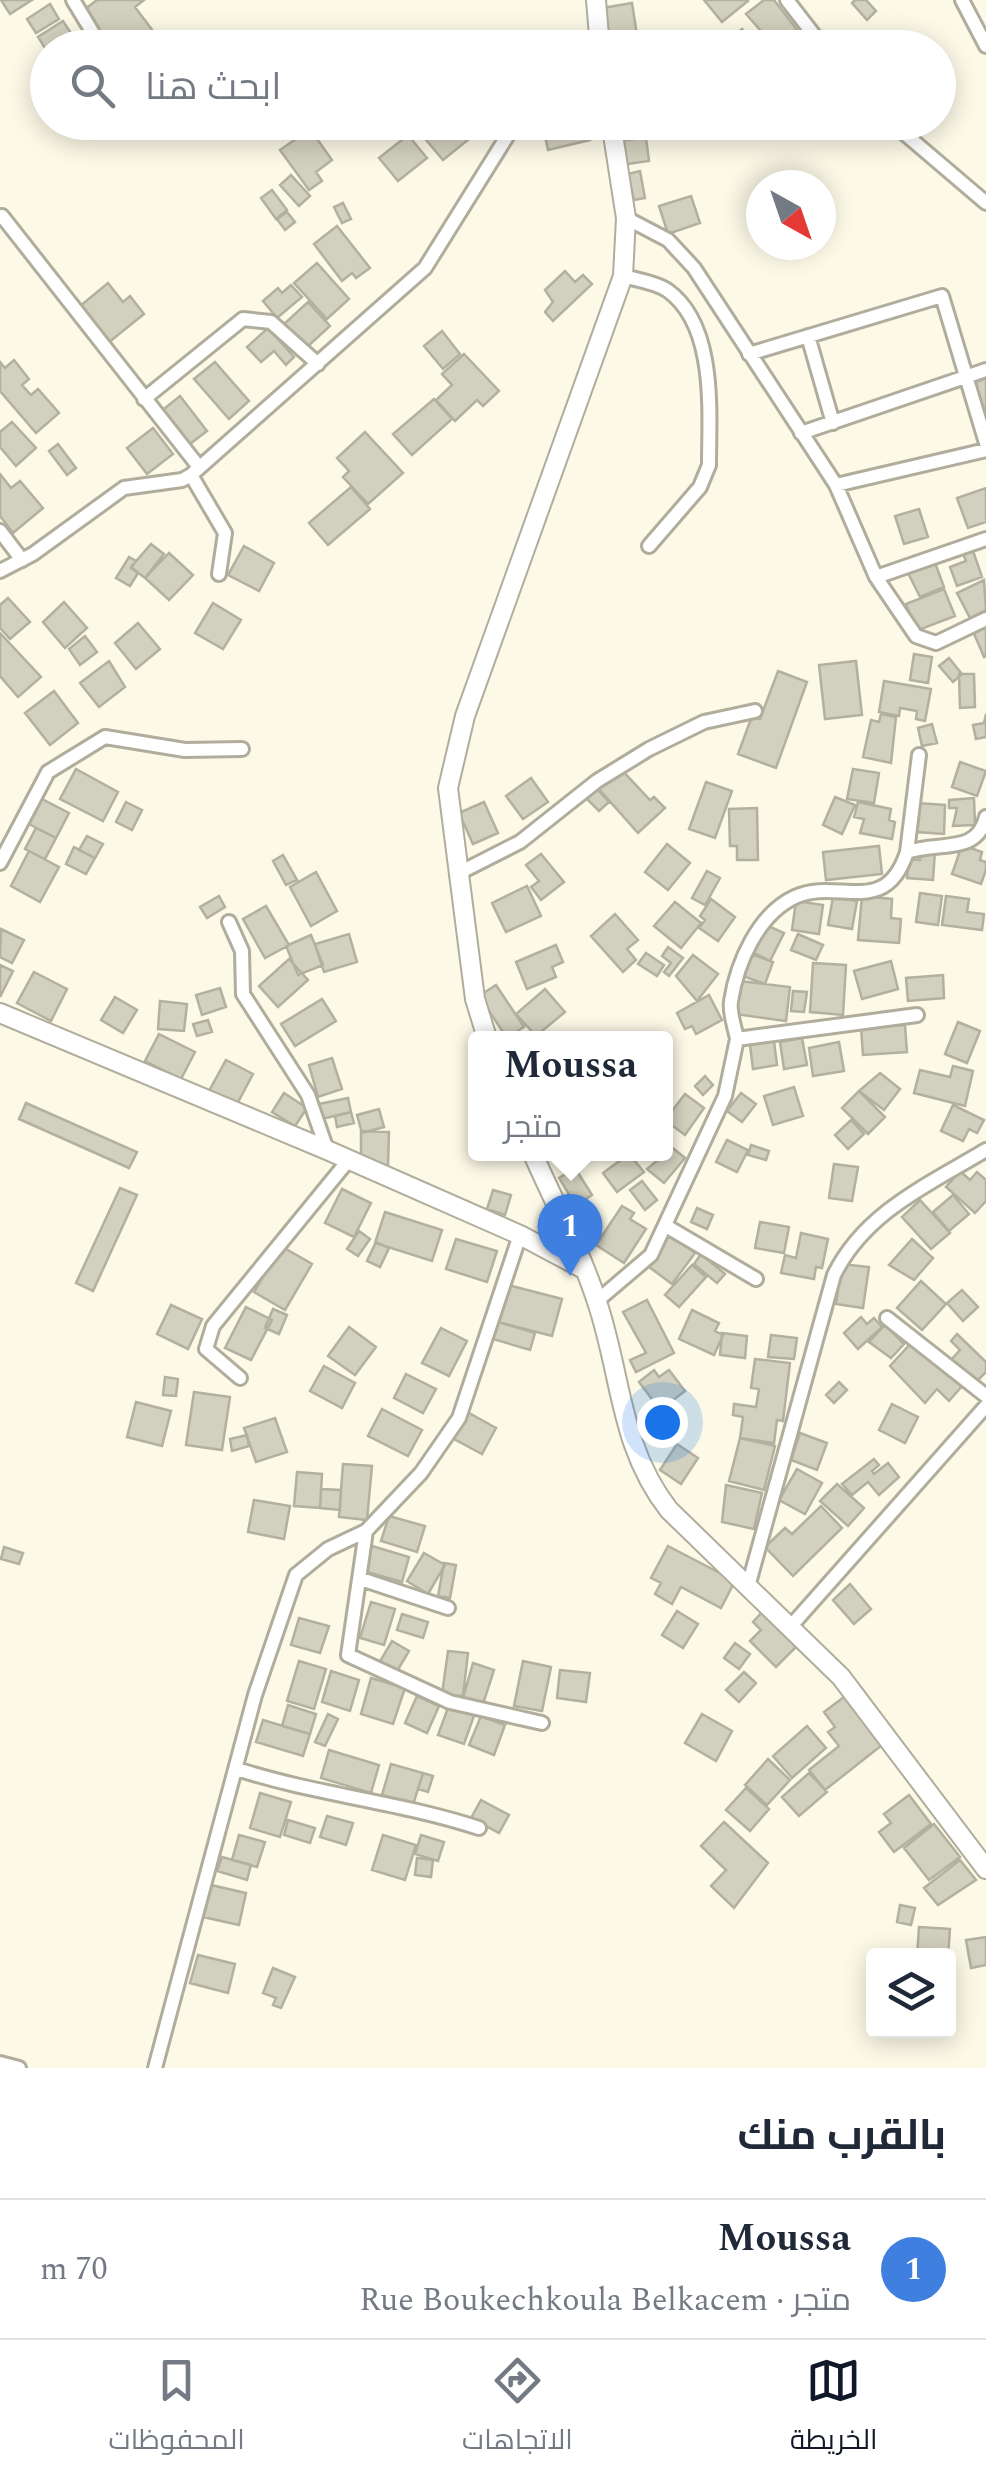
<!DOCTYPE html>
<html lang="ar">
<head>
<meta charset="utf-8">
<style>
  :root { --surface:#fff; --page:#f6f6f7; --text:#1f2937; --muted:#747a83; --line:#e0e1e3; --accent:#111827 }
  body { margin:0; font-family:Spectral,Cairo,serif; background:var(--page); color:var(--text); direction:rtl }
  .controls { position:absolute; right:30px; bottom:30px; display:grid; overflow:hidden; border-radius:10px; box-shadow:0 5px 25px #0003 }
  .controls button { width:90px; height:90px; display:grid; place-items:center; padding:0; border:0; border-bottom:2px solid var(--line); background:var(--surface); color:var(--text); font:50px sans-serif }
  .compass { position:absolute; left:746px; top:170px; width:90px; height:90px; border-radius:50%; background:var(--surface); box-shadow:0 5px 25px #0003; rotate:140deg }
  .you { position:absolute; left:662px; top:1422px; width:35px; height:35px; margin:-25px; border:8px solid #fff; border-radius:50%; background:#1a73e8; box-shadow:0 0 0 15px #1a73e833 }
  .badge { display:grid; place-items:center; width:65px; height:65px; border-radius:50%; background:var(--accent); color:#fff; font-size:32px; font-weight:700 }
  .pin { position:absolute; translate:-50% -82px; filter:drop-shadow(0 2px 5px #0008) }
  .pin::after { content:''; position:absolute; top:52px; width:35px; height:30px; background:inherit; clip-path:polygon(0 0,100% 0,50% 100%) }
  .popup { position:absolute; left:468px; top:1031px; width:205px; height:130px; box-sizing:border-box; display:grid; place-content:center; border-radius:10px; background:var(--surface); filter:drop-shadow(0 2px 8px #0005); font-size:32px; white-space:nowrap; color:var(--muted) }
  .popup b { font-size:38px; color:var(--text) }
  .popup::after { content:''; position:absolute; left:50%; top:100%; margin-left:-20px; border:20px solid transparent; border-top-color:var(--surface) }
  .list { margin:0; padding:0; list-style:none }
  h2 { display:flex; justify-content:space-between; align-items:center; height:130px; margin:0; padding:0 40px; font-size:42px }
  h2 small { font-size:32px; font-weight:400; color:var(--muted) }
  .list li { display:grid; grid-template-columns:65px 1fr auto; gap:30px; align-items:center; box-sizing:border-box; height:140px; padding:0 40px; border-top:2px solid var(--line) }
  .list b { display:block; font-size:38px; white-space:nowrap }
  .list p { margin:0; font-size:32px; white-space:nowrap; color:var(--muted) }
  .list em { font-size:32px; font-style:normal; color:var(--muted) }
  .icon { flex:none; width:55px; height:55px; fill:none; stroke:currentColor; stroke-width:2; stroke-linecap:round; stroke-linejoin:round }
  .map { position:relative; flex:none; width:986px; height:2068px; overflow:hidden; direction:ltr }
  .search { position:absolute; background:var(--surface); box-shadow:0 5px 25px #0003; left:30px; right:30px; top:30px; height:110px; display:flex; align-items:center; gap:25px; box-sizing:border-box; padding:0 35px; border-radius:55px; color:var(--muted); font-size:38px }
  .sheet { height:270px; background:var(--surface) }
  nav { display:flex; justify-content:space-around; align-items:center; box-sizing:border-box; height:140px; border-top:2px solid var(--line); background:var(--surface); font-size:28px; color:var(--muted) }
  nav a { display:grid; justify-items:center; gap:5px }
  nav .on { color:var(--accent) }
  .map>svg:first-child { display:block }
  .building { fill:#d2d0be; stroke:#b2b09f; stroke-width:2.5 }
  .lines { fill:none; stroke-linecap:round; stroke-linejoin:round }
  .street-casing { stroke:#b0ad9c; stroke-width:18 }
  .secondary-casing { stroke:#b0ad9c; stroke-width:22 }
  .street { stroke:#fff; stroke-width:12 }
  .secondary { stroke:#fff; stroke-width:18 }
</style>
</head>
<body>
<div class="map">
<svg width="986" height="2068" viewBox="0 0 986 2068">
  <rect width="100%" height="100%" fill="#fcf9e7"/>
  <path class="building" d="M1,0h31l-22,14z
    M97,0h47l-9,7 18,24 -23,17h-23l-26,-36z
    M704,0h43l1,1 -26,21z
    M764,0h10l37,48h-35l-30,-34z
    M855,0h11l10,11 -9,9 -15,-17z
    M632,3l7,45h-31l-6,-40z
    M50,4l9,15 -23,14 -9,-14z
    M63,21l17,26 -32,1v5l-10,-16z
    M742,29l15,19h-38z
    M411,122h45l13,17 -26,21z
    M542,122l44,3 4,15 -42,10z
    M310,129l22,31 -16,12 6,9 -13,9 -29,-40z
    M408,135l19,23 -29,23 -19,-23z
    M646,138l3,23 -22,3 -3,-24z
    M640,171l5,27 -11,2 -6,-26z
    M291,175l19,21 -11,10 -19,-21z
    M272,190l15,20 -11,9 -15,-21z
    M691,196l9,27 -32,11 -9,-28z
    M343,203l8,16 -9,4 -8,-16z
    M287,212l8,10 -10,8 -8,-11z
    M337,226l33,42 -14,10 -4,-5 -10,8 -28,-37z
    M317,263l32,36 -22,20 -33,-36z
    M565,271l10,11 8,-7 9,9 -39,37 -8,-9 8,-10 -8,-12z
    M108,283l15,19 7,-6 14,18 -36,29 -29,-36z
    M291,285l11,12 -25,21 -14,-17 15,-13 4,5z
    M308,302l22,24 -24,22 -22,-24z
    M268,328l26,29 -8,8 -12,-14 -13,11 -14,-15z
    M442,331l18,23 -17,15 -19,-23z
    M464,354l35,37 -16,15 -6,-6 -22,21 -19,-21 16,-15 -10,-11z
    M14,360l15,19 -7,6 9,10 7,-6 21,24 -23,20 -36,-42v-29l5,6z
    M215,362l34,39 -20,18 -35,-40z
    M986,378v32l-2,1 -12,-27z
    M180,396l27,35 -21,16 -27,-34z
    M434,399l18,20 -40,36 -19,-21z
    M12,422l24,26 -20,18 -16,-19v-15z
    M153,428l20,26 -26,20 -20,-26z
    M365,432l38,41 -35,31 -25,-27 6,-6 -12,-13z
    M58,444l18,24 -9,7 -18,-24z
    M0,474l11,14 9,-7 23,27 -30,25 -13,-17z
    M351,487l19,22 -42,36 -19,-22z
    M986,488v34l-18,6 -11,-30z
    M919,509l9,28 -24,7 -9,-28z
    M151,544l13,10 -19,24 -14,-11z
    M244,546l30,17 -15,28 -31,-16z
    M972,548l10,29 -25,9 -7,-19 16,-6 -4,-10z
    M169,553l24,22 -24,25 -24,-22z
    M129,557l7,4 -5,7 7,5 -8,13 -14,-8z
    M934,560l10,27 -24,10 -13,-26z
    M984,580l2,30 -16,8 -13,-25z
    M944,589l11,27 -39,15 -10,-27z
    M8,598l22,24 -20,17 -10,-11v-23z
    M64,602l23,26 -22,20 -22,-26z
    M213,603l28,17 -18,29 -28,-16z
    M138,623l22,26 -24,20 -21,-26z
    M986,623v33l-2,1 -12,-28z
    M0,633l41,44 -23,20 -18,-21z
    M85,636l12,16 -17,13 -11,-16z
    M914,654l18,3 -4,26 -18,-3z
    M949,658l13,16 -9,8 -14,-16z
    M109,661l16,26 -26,20 -19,-24z
    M856,661l6,54 -37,4 -6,-54z
    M778,671l29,11 -31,86 -38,-14 14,-38 8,3z
    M959,674h15l1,33 -15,1z
    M884,681l47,8 -6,32 -9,-2 1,-8 -17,-3 -1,8 -20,-4z
    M54,691l24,32 -28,22 -25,-32z
    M881,714l15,3 -5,46 -28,-6 8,-37 8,2z
    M986,714v23l-10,2 -3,-14 11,-2z
    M932,724l5,19 -15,3 -4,-18z
    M960,762l26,9 -9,25 -25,-9z
    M620,768l30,32 4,-3 11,11 -27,25 -40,-45z
    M76,769l42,23 -15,29 -43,-22z
    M853,769l26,4 -5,30 -27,-4z
    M531,778l17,24 -25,17 -17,-23z
    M706,782l26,9 -17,47 -26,-9z
    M596,788l13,14 -10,9 -13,-13z
    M835,797l20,8 -13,29 -19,-9z
    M974,798l1,27 -22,1 4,-18h-8v-8z
    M42,799l27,14 -13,25 -27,-14z
    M126,802l16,8 -10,20 -16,-8z
    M484,802l14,31 -25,11 -14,-31z
    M858,802l33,7 -2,11 6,2 -3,17 -32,-6 4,-14 -10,-2z
    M917,803l28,2 -1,29 -28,-2z
    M757,808l1,52h-21v-14h-7l-1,-37z
    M36,828l20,10 -11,21 -20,-10z
    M87,836l16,8 -8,14 -16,-8z
    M667,844l23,19 -22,27 -23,-18z
    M962,845l20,7 -2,8 6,2v8l-5,14 -29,-10z
    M879,846l3,28 -56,6 -3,-28z
    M74,847l21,11 -9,16 -20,-10z
    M920,850l15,1 -2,29 -26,-2 2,-19 11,1z
    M29,851l30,16 -19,35 -29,-16z
    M541,854l23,28 -23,18 -10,-13 8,-6 -13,-16z
    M283,855l14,25 -11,5 -13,-24z
    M707,871l13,7 -15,27 -13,-7z
    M316,872l21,39 -26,15 -21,-39z
    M527,886l14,30 -35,16 -14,-29z
    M920,893l22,3 -4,29 -22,-3z
    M219,896l6,11 -18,11 -7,-11z
    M862,896l30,3 -1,19 10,1 -2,24 -41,-3z
    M946,896l23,3 -2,13 17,2 -2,16 -40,-5z
    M833,897l24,4 -5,28 -24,-4z
    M711,899l24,18 -17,24 -19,-13 6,-8 -5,-4z
    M796,901l27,4 -4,29 -27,-4z
    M675,902l26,21 -20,25 -27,-22z
    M266,906l23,39 -24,13 -22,-39z
    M615,914l23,26 -11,9 9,11 -13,12 -32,-36z
    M766,925l18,8 -14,28 -18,-9z
    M1,929l23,11 -12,23 -12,-6z
    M349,934l8,28 -33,10 -9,-28z
    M798,934l25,11 -7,15 -25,-10z
    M311,935l12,30 -25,10 -12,-29z
    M556,945l7,17 -11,5 4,10 -29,12 -11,-27z
    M668,947l15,11 -14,18 -5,-4 7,-9 -9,-7z
    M646,953l18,12 -7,11 -19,-12z
    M748,953l25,9 -8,22 -25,-9z
    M693,955l25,19 -21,27 -21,-25z
    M289,959l19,21 -30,27 -19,-21z
    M891,961l7,28 -36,10 -8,-28z
    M813,963l33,2 -3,50 -33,-3z
    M0,965l13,6 -13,26z
    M34,972l33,17 -16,32 -34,-18z
    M943,975l1,23 -36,3 -2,-23z
    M740,981l50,6 -4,34 -51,-7z
    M496,985l28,42 -17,11 -28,-42z
    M220,988l6,19 -24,8 -6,-20z
    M545,989l20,23 -29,24 -20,-22z
    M793,991l14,1 -3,20 -13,-1z
    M709,995l13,25 -26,14 -4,-8 -7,3 -8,-16z
    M115,997l22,13 -14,23 -22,-13z
    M322,999l14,22 -41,25 -14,-22z
    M160,1001l27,3 -3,27 -26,-2z
    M208,1020l4,12 -15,4 -4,-12z
    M958,1022l22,9 -13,32 -22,-9z
    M905,1025l2,27 -44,3 -2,-27z
    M159,1034l36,18 -14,27 -36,-18z
    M802,1038l5,27 -23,4 -4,-27z
    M774,1041l3,24 -24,4 -3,-24z
    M839,1042l5,29 -31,5 -4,-28z
    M332,1058l10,31 -24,8 -9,-32z
    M226,1060l27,14 -17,32 -27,-15z
    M953,1066l20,5 -8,35 -51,-13 6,-23 30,7z
    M880,1073l20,16 -16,21 -25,-19z
    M705,1076l8,9 -10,10 -8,-9z
    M794,1087l9,29 -30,9 -9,-29z
    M859,1091l26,26 -17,17 -26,-26z
    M284,1093l23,15 -12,18 -23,-14z
    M741,1093l15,11 -14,18 -15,-11z
    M685,1094l19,14 -19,27 -20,-15z
    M348,1098l3,14 -29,7 -3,-15z
    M26,1103l111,49 -8,16 -110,-49z
    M953,1105l31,15 -7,13 -8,-4 -6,12 -22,-10z
    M379,1109l5,18 -22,6 -5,-18z
    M351,1112l3,11 -17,4 -2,-11z
    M851,1120l13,14 -16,15 -13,-14z
    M361,1131l28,1 -1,33h-27z
    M727,1140l21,10 -11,22 -21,-10z
    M668,1144l17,14 -21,25 -17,-14 18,-15z
    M751,1145l18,6 -3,9 -18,-5z
    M629,1154l15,18 -27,20 -14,-19z
    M834,1164l24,3 -6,34 -23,-3z
    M575,1168l17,27 -16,11 -17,-28z
    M960,1171l10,9 7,-8 9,8v21l-11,12 -29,-26z
    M642,1181l15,19 -12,10 -15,-20z
    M120,1188l17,7 -44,96 -17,-8z
    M342,1189l29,14 -17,34 -29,-14z
    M493,1190l18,5 -6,20 -18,-6z
    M953,1195l16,19 -20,17 -16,-19z
    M920,1200l30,33 -19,16 -29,-32z
    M622,1206l12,7 -4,6 16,10 -22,34 -28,-18z
    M697,1208l16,7 -6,14 -16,-7z
    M385,1212l57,18 -10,31 -57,-18z
    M760,1222l29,5 -5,26 -29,-5z
    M359,1231l11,8 -12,17 -11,-7z
    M668,1233l27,20 -23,31 -27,-20z
    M801,1233l27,6 -6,29 -6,-1 -2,12 -33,-6 4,-18 11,3z
    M456,1239l41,12 -10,31 -41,-13z
    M912,1239l21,19 -19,22 -25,-15z
    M376,1242l13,6 -9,19 -13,-6z
    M281,1246l31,18 -27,46 -31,-18z
    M701,1254l24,20 -8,9 -23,-19z
    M841,1264l28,3 -6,41 -27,-4z
    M692,1265l14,12 -27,30 -14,-12z
    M921,1281l25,23 -24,26 -25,-22z
    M508,1285l54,14 -10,37 -54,-14z
    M962,1290l16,17 -15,14 -16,-18z
    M647,1300l27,53 -38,19 -6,-12 16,-7 -23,-41z
    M171,1305l31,14 -14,30 -31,-15z
    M246,1307l26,13 -21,40 -26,-12z
    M273,1309l14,6 -8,19 -14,-6z
    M692,1310l27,13 -4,8 8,4 -9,20 -35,-16z
    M861,1317l6,7 7,-6 8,9 -24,22 -14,-16z
    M498,1322l37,11 -5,17 -37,-11z
    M885,1325l19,19 -13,14 -22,-16z
    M349,1327l27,20 -21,28 -27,-19z
    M441,1328l26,13 -18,35 -27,-13z
    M722,1333l25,3 -2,22 -25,-3z
    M957,1334l29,28v10l-11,11 -24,-23 9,-10 -9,-9z
    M771,1335l26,3 -3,21 -26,-2z
    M913,1341l50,44 -14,16 -12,-12 -12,14 -35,-37z
    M755,1359l35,4 -7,58 -6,-1 -3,23 -34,-5 3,-21 -10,-2 1,-11 22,3 3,-18 -8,-1z
    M324,1366l31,17 -13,25 -32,-17z
    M654,1370l5,7 10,-7 16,21 -25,19 -21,-28z
    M406,1374l30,15 -13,24 -29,-15z
    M165,1377l13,2 -2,17 -13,-1z
    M839,1382l8,8 -13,13 -8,-8z
    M194,1392l36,5 -8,53 -36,-5z
    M136,1402l35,9 -9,35 -35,-9z
    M892,1404l26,13 -13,26 -26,-13z
    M382,1409l40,21 -14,26 -40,-20z
    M469,1413l27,15 -14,26 -28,-15z
    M275,1418l12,34 -31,10 -12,-34z
    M800,1433l27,10 -10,27 -26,-10z
    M247,1435l2,11 -17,5 -2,-12z
    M740,1438l35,8 -11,44 -35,-9z
    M677,1444l21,14 -17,26 -21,-14z
    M874,1459l5,6 -7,6 2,3 14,-11 11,14 -20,18 -11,-13 -16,13 -10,-11z
    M343,1464l29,2 -5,54 -28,-3z
    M797,1469l25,14 -17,31 -26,-14z
    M297,1472l25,2 -2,34 -26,-2z
    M837,1484l27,24 -16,18 -28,-25z
    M726,1485l36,8 -8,36 -32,-7z
    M321,1489l20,1 -1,20 -20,-2z
    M254,1500l36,6 -6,33 -36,-7z
    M821,1506l21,22 -49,48 -28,-29 20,-19 7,6z
    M389,1516l36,10 -8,26 -36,-11z
    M372,1546l37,11 -7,25 -38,-11z
    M668,1546l67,35 -14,27 -40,-21 -9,17 -17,-10 6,-11 -10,-5z
    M4,1547l19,6 -4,11 -18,-5z
    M424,1553l21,12 -17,29 -21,-13z
    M444,1563l12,2 -6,33 -12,-2z
    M850,1584l21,25 -17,15 -21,-24z
    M371,1602l24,7 -11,36 -24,-7z
    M764,1610l35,34 -23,23 -26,-26 11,-11 -8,-8z
    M677,1611l21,13 -15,24 -21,-13z
    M402,1614l26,8 -5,16 -26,-8z
    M299,1618l30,8 -9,27 -29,-8z
    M392,1641l17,10 -13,22 -17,-10z
    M735,1643l15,11 -11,15 -15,-11z
    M448,1651l20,2 -5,43 -21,-2z
    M299,1661l27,8 -12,40 -27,-8z
    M523,1661l28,6 -9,44 -28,-5z
    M473,1663l21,7 -11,34 -20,-6z
    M560,1670l30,3 -4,29 -29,-4z
    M331,1671l28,9 -9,31 -28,-9z
    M744,1672l12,11 -17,19 -13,-12z
    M371,1678l34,10 -12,36 -32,-10z
    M417,1696l22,10 -12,27 -22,-10z
    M844,1697l38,48 -57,45 -16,-20 30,-24 -11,-14 7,-5 -11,-15z
    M288,1705l28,9 -6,20 -28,-8z
    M449,1705l26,8 -11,31 -26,-9z
    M328,1714l10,5 -13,27 -10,-4z
    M702,1714l30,17 -16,30 -31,-18z
    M481,1716l24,9 -11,30 -25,-10z
    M263,1720l47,14 -7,22 -47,-14z
    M807,1726l19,22 -34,30 -19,-22z
    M329,1750l50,15 -8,28 -50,-15z
    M768,1759l22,21 -23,25 -22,-20z
    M391,1764l32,9 -10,32 -31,-10z
    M423,1773l10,3 -5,16 -10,-3z
    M809,1773l18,19 -28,24 -17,-19z
    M746,1788l23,21 -19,22 -24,-21z
    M260,1793l31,9 -11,35 -30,-9z
    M909,1795l22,29 -37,28 -15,-20 12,-9 -7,-9z
    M481,1800l28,15 -10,18 -28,-15z
    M327,1816l26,7 -7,22 -26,-8z
    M288,1820l27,8 -5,15 -26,-8z
    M724,1822l44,41 -34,45 -23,-22 15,-16 -25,-24z
    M934,1824l26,33 -31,23 -25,-32z
    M239,1835l26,7 -8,25 -25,-7z
    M383,1835l33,10 -11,35 -33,-10z
    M421,1835l23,7 -6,19 -23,-7z
    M222,1857l29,8 -4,15 -30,-9z
    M417,1858l16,2 -2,17 -16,-2z
    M960,1860l16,20 -38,25 -14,-17z
    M211,1885l35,8 -7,32 -36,-8z
    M900,1905l15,3 -4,17 -14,-3z
    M919,1927l31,2 -2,27h-31z
    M986,1937v28l-15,3 -5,-28z
    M198,1955l37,9 -7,29 -38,-10z
    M273,1968l22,9 -14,31 -8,-3 3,-7 -13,-5z"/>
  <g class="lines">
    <defs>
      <path id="street" d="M73,0l29,48
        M787,0l37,48
        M962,0l24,46
        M891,122l95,81
        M2,216l197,251
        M626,218l42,22 26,28 142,217 40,92 40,59 20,7 50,-24
        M623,276c14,4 32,6 44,14 50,35 42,123 42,175l-9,22 -51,59
        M808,336l25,87
        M749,354l193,-58 44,147
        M144,399l99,-80 28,3 47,42
        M801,433l185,-63
        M191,475l34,58 -6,41
        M836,485l150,-35
        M0,531l22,29
        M0,571l33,-17 91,-66 58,-8 9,-5 234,-207 91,-146
        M876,577l110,-38
        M907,852l12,-97
        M0,863l48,-91 57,-35 80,13 57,-1
        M457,874l63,-32 77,-61 52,-32 55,-27 51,-11
        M229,922l13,29 1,43 65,101 19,55
        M737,1039c-2,-11 -8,-27 -6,-38 6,-38 27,-87 64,-104 43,-20 90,22 112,-45 33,-11 70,3 79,-35
        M666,1226l90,53
        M597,1301l54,-46 74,-159 12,-57 180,-24
        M887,1318l99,78
        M240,1378l-34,-29 7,-23 134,-164
        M366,1531l-18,124 102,47 92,21
        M361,1579l87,29
        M749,1583l85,-308c31,-63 94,-90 152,-125
        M791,1626l195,-220
        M237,1769c80,26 163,33 242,59
        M0,2063l19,5
        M155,2068l100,-373 41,-120 32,-26 38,-18 55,-58 38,-55 61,-183"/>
      <path id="secondary" d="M596,0l4,48
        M0,1013l327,137 193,85 62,33
        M487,1038l-12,-39 -27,-211 17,-72 158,-440 3,-58 -15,-96
        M533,1154c21,48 48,98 64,148 25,74 22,144 72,208l172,167 145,192"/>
    </defs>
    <use href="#street" class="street-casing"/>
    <use href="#secondary" class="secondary-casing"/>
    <use href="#street" class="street"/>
    <use href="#secondary" class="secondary"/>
  </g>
</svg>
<div class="controls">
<button><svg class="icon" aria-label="layers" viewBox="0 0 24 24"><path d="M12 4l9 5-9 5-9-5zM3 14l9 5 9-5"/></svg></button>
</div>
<svg class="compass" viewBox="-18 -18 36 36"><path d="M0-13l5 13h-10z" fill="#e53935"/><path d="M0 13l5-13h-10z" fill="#747a83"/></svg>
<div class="you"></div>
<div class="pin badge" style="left:570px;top:1276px;background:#3f7fe0">1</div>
<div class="popup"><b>Moussa</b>متجر</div>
<div class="search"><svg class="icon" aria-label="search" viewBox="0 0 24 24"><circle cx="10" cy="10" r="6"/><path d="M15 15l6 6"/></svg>ابحث هنا</div>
</div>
<section class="sheet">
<h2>بالقرب منك<small></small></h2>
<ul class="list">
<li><span class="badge" style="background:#3f7fe0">1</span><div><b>Moussa</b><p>متجر · Rue Boukechkoula Belkacem</p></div><em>70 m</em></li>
</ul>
</section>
<nav>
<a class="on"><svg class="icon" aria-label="map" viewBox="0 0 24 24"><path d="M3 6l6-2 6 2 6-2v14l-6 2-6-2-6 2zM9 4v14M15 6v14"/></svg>الخريطة</a>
<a><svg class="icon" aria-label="directions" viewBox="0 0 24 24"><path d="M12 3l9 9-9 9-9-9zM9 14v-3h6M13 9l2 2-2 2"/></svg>الاتجاهات</a>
<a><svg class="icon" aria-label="saved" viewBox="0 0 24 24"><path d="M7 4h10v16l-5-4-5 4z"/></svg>المحفوظات</a>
</nav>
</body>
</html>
